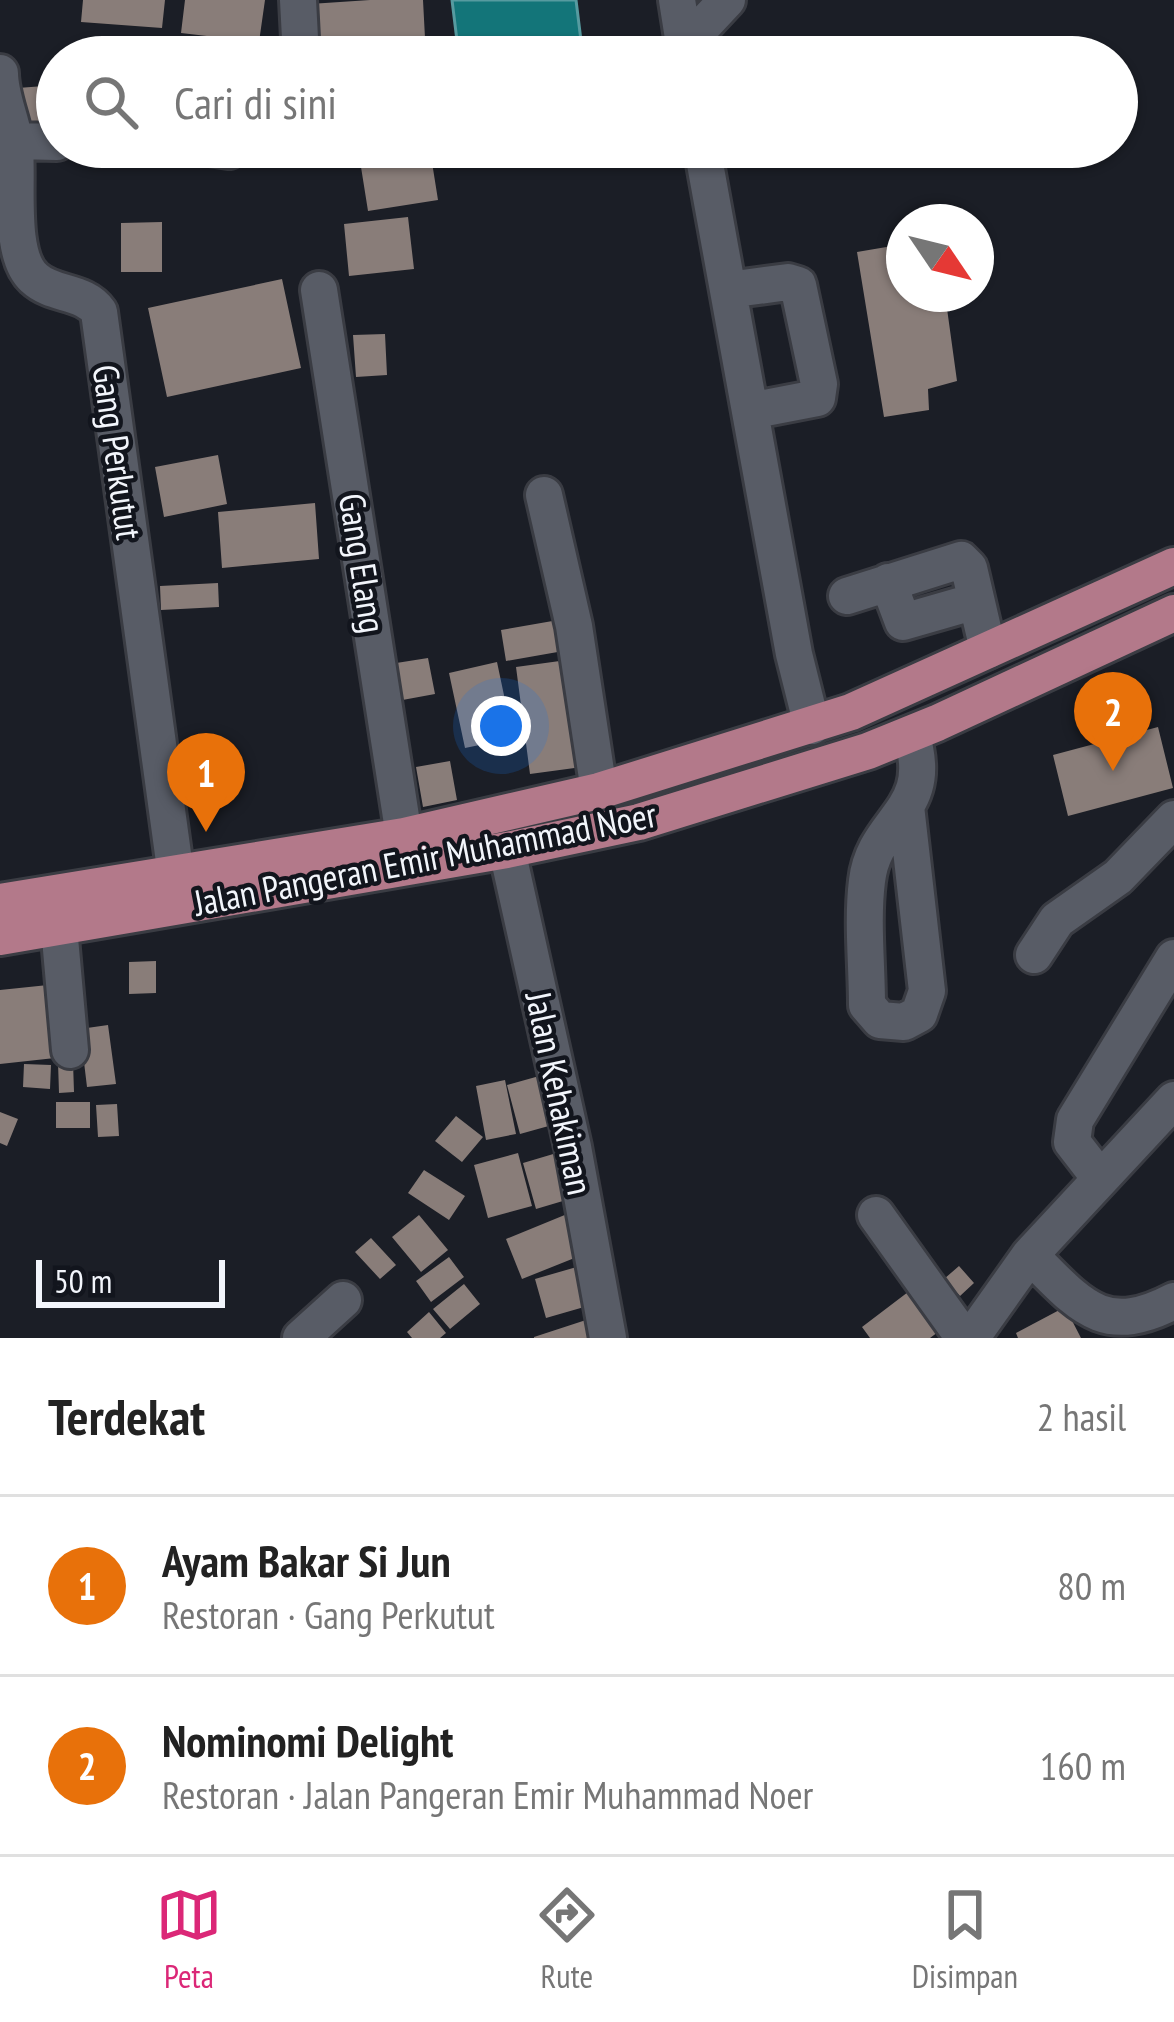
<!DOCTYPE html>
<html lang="id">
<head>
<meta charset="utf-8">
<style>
  :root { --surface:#fff; --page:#f2f2f2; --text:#222; --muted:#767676; --line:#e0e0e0; --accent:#db2777 }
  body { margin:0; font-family:"PT Sans Narrow",sans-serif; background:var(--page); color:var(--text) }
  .compass { position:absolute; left:886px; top:204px; width:108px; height:108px; border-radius:50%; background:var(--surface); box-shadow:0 3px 9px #0004; rotate:125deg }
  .scale { position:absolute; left:36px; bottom:30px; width:189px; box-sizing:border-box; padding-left:12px; border:6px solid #f2f5fb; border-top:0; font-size:33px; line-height:42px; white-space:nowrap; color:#f2f5fb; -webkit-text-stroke:9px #12151d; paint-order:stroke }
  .you { position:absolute; left:501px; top:726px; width:42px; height:42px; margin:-30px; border:9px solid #fff; border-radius:50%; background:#1a73e8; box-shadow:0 0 0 18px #1a73e833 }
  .badge { display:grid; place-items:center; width:78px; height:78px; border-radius:50%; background:var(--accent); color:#fff; font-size:39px; font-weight:700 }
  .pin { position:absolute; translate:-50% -99px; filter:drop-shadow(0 3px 6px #0008) }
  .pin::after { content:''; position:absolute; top:63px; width:42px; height:36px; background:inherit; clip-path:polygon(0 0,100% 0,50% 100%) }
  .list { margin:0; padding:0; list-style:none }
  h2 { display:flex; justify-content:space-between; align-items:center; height:156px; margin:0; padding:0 48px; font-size:51px }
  h2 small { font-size:39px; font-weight:400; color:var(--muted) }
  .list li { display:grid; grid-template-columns:78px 1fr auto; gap:36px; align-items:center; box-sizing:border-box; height:180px; padding:0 48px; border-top:3px solid var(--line) }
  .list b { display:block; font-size:45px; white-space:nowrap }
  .list p { margin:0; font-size:39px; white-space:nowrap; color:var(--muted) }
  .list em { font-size:39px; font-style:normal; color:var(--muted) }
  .icon { flex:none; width:66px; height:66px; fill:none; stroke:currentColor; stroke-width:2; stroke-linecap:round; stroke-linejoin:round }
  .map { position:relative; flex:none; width:1174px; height:1338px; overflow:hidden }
  .search { position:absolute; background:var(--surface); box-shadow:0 3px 9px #0004; left:36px; right:36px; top:36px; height:132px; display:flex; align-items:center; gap:30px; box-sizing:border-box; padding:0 42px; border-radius:66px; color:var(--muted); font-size:45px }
  .sheet { height:516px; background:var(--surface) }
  nav { display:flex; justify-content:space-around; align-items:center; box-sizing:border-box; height:168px; border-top:3px solid var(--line); background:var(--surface); font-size:33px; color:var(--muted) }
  nav a { display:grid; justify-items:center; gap:6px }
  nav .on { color:var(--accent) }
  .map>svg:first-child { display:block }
  .water { fill:#137579; stroke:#569ba0; stroke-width:3 }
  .building { fill:#897d79 }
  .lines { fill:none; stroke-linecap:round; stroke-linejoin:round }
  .minor-casing { stroke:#3a3c43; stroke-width:42 }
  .major-casing { stroke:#3a3c43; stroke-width:42 }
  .minor { stroke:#585c66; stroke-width:36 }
  .major { stroke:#b3798a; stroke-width:36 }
  .labels { text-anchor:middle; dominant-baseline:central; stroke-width:9; stroke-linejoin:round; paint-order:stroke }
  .street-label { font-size:36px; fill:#f2f5fb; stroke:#12151d }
</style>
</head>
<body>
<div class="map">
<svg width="1174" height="1338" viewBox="0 0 1174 1338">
  <rect width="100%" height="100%" fill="#1b1e26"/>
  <path class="water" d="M452,0h124l7,57h-124z"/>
  <path class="building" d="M83,0h82l-3,28 -81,-6z
    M185,0h80l-6,42 -78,-9z
    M370,0h53l3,57h-113l-3,-53z
    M57,85v48l-36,3 -3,-48z
    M431,156l7,44 -70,11 -7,-44z
    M408,217l6,52 -65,7 -5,-52z
    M162,222v50h-41v-49z
    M904,244v50h41l12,87 -29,8 1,21 -45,7 -27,-165z
    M282,279l19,89 -134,29 -19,-89z
    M385,334l2,41 -31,2 -3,-42z
    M218,455l9,49 -63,13 -9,-50z
    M315,503l4,56 -97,9 -4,-56z
    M218,583l1,24 -58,3 -1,-24z
    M564,619l5,31 -63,11 -5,-31z
    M428,658l7,36 -38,7 -7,-37z
    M567,660l15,107 -52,7 -14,-107z
    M497,662l16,76 -48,10 -16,-75z
    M1158,727l15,61 -105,28 -15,-61z
    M198,744l5,42 -25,4 -6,-42z
    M450,761l7,39 -34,7 -7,-40z
    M156,961v32l-27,1v-32z
    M48,985l7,73 -55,6v-74z
    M108,1025l8,59 -29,3 -7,-58z
    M58,1062h15l1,30 -15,1z
    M24,1064l27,1 -1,24 -27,-2z
    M550,1073l13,49 -43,12 -13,-49z
    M505,1080l11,54 -30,6 -10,-54z
    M56,1102h34v26h-34z
    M117,1104l2,32 -21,1 -2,-32z
    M0,1112l18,7 -11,27 -7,-3z
    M456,1116l27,21 -21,25 -27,-21z
    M560,1152l13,46 -37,11 -13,-46z
    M518,1153l14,53 -44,12 -14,-53z
    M424,1170l41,26 -16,24 -41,-27z
    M572,1212l15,41 -65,26 -16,-40z
    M419,1215l29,35 -27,22 -29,-35z
    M371,1238l25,27 -16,14 -25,-27z
    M449,1257l15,20 -33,25 -15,-21z
    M587,1264l11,39 -52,15 -11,-39z
    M959,1266l15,17 -14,13 -16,-17z
    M464,1284l16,20 -30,25 -17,-20z
    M912,1289l30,40 -12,9h-60l-8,-11z
    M1065,1307l16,31h-63l-2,-5z
    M429,1312l17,21 -6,5h-28l-5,-6z
    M586,1320l6,18h-58v-1z"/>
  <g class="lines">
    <defs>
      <path id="minor" d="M298,0l3,57
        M677,0l9,57
        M684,46l43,-46
        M0,73c0,22 10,43 14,65 6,35 -8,115 20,140 19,18 50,12 65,34l77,564
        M15,141l42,1
        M210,147l19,3
        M702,147l92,507 18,72
        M319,290l85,546
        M728,290l60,-8 10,3 21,99 -2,14 -67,13
        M544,495l30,131 25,165
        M888,582l15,40 73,-21
        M847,596l114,-36 8,8 19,82
        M906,806l21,185 -8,23 -15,8 -24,-2 -13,-15c0,-41 -5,-84 0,-124 7,-63 70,-69 44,-147
        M507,850l66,297 35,191
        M59,927l11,123
        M1034,955l23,-35 61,-43 56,-58
        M1099,1177l-27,-35 3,-22 99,-162
        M876,1215l88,123
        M1030,1255c50,50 73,83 144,46
        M301,1338l42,-38
        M971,1338l59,-83 144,-155"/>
      <path id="major" d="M0,902l404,-66 195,-45 252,-79 323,-146
        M0,937l507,-87 132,-28 229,-71 69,-28 237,-110"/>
    </defs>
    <use href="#minor" class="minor-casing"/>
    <use href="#major" class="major-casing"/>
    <use href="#minor" class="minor"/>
    <use href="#major" class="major"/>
  </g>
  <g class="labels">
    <g class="street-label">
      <text transform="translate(118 452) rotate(82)">Gang Perkutut</text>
      <text transform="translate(363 563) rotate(81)">Gang Elang</text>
      <text transform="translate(425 858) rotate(-11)">Jalan Pangeran Emir Muhammad Noer</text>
      <text transform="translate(560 1093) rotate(78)">Jalan Kehakiman</text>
    </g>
  </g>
</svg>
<svg class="compass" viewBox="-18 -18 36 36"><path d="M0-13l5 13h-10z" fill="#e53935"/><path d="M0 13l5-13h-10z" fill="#767676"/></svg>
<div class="scale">50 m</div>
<div class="you"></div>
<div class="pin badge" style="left:206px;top:832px;background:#e8710a">1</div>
<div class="pin badge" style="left:1113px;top:771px;background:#e8710a">2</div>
<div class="search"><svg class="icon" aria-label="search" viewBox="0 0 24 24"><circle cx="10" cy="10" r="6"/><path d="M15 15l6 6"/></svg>Cari di sini</div>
</div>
<section class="sheet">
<h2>Terdekat<small>2 hasil</small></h2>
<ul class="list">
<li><span class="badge" style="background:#e8710a">1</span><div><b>Ayam Bakar Si Jun</b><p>Restoran · Gang Perkutut</p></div><em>80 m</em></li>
<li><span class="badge" style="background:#e8710a">2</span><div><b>Nominomi Delight</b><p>Restoran · Jalan Pangeran Emir Muhammad Noer</p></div><em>160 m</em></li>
</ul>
</section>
<nav>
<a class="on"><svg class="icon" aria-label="map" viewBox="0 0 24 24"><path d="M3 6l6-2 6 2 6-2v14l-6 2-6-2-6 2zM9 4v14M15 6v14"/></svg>Peta</a>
<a><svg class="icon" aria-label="directions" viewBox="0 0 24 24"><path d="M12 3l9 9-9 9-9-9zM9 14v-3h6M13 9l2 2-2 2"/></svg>Rute</a>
<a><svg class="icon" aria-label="saved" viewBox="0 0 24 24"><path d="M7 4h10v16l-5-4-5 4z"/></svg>Disimpan</a>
</nav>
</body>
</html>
